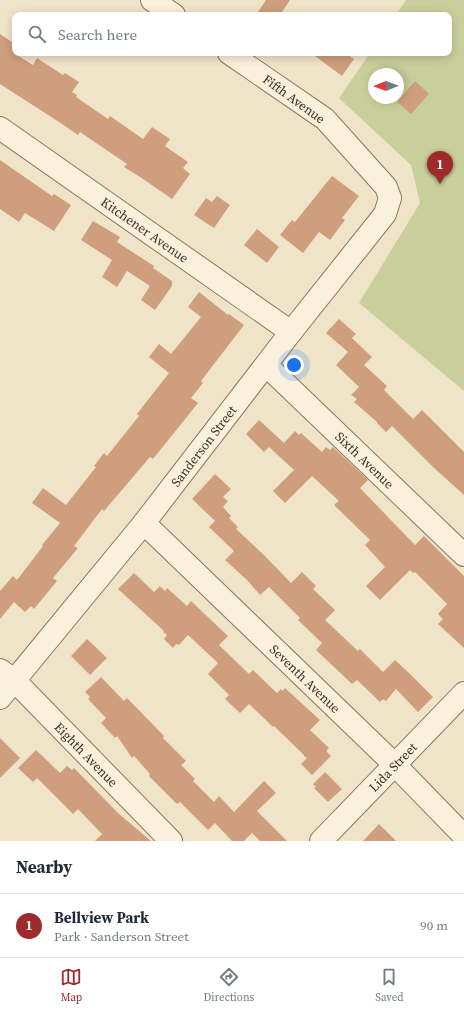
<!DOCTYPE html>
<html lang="en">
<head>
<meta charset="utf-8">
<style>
  :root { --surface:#fff; --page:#f6f6f7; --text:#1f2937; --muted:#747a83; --line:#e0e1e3; --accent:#9e2a2b }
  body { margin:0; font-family:"Source Serif 4",serif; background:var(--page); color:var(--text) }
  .compass { position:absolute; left:368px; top:68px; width:36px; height:36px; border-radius:50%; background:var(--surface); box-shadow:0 2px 10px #0003; rotate:269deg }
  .you { position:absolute; left:294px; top:365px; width:14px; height:14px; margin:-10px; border:3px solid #fff; border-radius:50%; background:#1a73e8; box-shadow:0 0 0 6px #1a73e833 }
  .badge { display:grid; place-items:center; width:26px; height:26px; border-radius:50%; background:var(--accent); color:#fff; font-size:13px; font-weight:700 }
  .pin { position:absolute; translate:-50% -33px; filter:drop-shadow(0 1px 2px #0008) }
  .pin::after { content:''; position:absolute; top:21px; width:14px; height:12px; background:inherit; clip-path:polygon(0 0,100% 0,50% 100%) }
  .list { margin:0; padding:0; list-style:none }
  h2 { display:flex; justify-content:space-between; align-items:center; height:52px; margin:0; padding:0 16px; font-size:17px }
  h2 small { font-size:13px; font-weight:400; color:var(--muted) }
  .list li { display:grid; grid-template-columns:26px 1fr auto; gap:12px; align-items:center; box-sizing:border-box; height:64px; padding:0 16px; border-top:1px solid var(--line) }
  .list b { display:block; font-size:15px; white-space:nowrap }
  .list p { margin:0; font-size:13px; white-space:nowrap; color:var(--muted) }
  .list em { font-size:13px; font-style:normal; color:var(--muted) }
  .icon { flex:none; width:22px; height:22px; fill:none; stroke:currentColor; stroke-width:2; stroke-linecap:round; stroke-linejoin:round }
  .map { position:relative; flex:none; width:464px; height:841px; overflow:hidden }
  .search { position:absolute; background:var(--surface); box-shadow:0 2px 10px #0003; left:12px; right:12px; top:12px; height:44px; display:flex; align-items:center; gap:10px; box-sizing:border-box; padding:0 14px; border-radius:8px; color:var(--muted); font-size:15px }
  .sheet { height:116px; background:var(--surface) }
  nav { display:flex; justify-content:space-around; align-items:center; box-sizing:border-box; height:56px; border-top:1px solid var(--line); background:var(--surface); font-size:11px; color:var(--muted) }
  nav a { display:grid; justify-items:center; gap:2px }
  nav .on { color:var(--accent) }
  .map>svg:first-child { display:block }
  .green { fill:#c9cf9b; fill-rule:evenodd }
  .building { fill:#cf9f7d }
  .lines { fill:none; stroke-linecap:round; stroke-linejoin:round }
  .minor-casing { stroke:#8d765c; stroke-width:24 }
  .minor { stroke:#faf1dc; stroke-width:22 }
  .labels { text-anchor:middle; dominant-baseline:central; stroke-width:3; stroke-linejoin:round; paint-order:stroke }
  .street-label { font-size:13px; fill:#3d2e20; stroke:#f7eed8 }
</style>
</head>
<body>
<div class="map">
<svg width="464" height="841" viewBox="0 0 464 841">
  <rect width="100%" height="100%" fill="#f0e4c8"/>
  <path class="green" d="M406,0h58v391l-105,-88 61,-100 -9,-38 -72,-67 31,-45h79v-38h-53zM374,74h24v24h-24z"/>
  <path class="building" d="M266,0h24l-10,15h-24z
    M0,34l15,10v10l18,11 4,-7 26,17 2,-2 14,9 -7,10 5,3 -1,2 32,22 2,-3 33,23 9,-12 18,12 -5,7 23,16 -5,6 7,6 -18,25 -29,-20 -19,-12 3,-3 -47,-32 -2,3 -19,-13 -59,-38z
    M311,53h34l9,6 -12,17z
    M415,81l14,13 -18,20 -14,-12z
    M0,160l52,36 2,-2 17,11 -17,26 -29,-18 -6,9 -19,-13z
    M332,176l27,20 -17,22 3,2 -15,20 -11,-8 -16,21 -23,-18 12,-15 3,2z
    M217,196l13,9 -16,23 -20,-13 12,-17 6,4z
    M93,221l27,16 -3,5 37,24 -1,2 19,13v5l-17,24 -14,-10 9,-14 -23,-15 -10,16 -15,-10 10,-17 -31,-20z
    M257,229l22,18 -12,16 -23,-18z
    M199,292l29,23 1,-1 15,11 -43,56 2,2 -12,15 7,5 -45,56 -3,-2 -46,54 -2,-2 -28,37 4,2 -25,30 4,3 -23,28 -3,-3 -6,6 -11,-10 -14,17v-28l13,-15 4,4 26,-34 -1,-1 18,-22 -28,-20 11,-15 23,17 30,-38 -2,-1 10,-13 3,3 32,-40 -2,-2 32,-41 -20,-16 10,-13 12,10 30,-37 -13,-10z
    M339,319l17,15 -4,4 20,19 -8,8 23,21 -3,4 29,29 9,-9 42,42v43l-31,-28 -41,-41 -6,6 -9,-9v-1l-23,-20 3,-3 -6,-4 8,-8 -23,-22 12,-13 -22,-19z
    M259,420l25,23 11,-12 4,4 2,-2 21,19 4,-5 4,3 3,-3 35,33 -8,8 55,57 9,-9 40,40v72l-26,-24 5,-5 -5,-5 9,-10 -32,-32 -2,1 -3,-3 -30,30 -14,-14 19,-19 -20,-22 5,-5 -36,-35 5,-4 -27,-25 -27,27 -12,-12 21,-21 -25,-23 -5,5 -18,-18z
    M215,474l16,15 -8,8 5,4 -5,6 8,9 -2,2 9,9 -2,2 28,26 27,28 11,-11 14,14 -3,3 22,21 -10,10 33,31 2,-2 23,23 12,-12 15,14 23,23 -15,15 -22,-23 -10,12 -3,-2 -3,3 -23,-22 -5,4 -36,-34 6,-7 -24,-23 2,-2 -31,-31 -9,8 -13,-15 -22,-20 9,-9 -25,-24 6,-6 -23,-22z
    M134,573l20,19 6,-6 5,5 2,-3 20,18 4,-5 37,35 -9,9 30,29 4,-4 24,23 4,-4 2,2 2,-3 35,32 -10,10 19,18 -3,3 5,5 -19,19 -11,-11 6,-6 -3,-2v-1l-30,-29 -1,1 -24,-23 -9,9 -15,-14 4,-4 -21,-21 10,-11 -30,-28 -9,10 -3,-1 -3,4 -9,-9 3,-4 -4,-3 1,-1 -46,-42z
    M87,639l20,19 -17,17 -19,-19z
    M101,677l23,24 3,-3 7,7 30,31 -1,2 23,23 -5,4 14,14 -2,2 21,21 5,-6 15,16 30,-31 12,12 -19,18 30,30h-27l-8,-8 -8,8h-12l-17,-18 -7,7 -28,-28 -3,2 -28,-28 1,-2 -16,-18 -2,2 -15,-22 -2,2 -14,-15 5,-5 -18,-19 2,-2 -5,-5z
    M0,738l20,20 -20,20z
    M36,750l24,23 7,-7 5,4 2,-2 44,45 33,28h-56l7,-7 -24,-25 -5,5 -36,-36 -4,4 -15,-14z
    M325,772l17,17 -14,13 -14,-14 2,-1 -3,-3z
    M379,824l17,17h-33z"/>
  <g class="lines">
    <defs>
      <g id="minor">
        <path d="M152,0l22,15"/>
        <path id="s1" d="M0,128l291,204"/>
        <path id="s2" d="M266,365l198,190"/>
        <path id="s3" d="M144,523l250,241 70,72"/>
        <path id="s4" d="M0,670l14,10 157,161"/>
        <path id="s5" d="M0,698l144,-175 147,-191 94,-118 5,-16 -4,-11 -61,-68 -96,-66"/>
        <path id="s6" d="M321,841l143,-148"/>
      </g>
    </defs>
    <use href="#minor" class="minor-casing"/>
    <use href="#minor" class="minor"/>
  </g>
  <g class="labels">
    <g class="street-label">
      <text transform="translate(294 99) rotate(36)">Fifth Avenue</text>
      <text stroke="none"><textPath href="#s1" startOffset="177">Kitchener Avenue</textPath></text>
      <text stroke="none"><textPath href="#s5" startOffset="324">Sanderson Street</textPath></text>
      <text stroke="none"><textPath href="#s2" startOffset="137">Sixth Avenue</textPath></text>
      <text stroke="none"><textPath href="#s3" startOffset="224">Seventh Avenue</textPath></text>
      <text stroke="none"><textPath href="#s4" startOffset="121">Eighth Avenue</textPath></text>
      <text stroke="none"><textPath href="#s6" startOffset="103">Lida Street</textPath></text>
    </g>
  </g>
</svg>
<svg class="compass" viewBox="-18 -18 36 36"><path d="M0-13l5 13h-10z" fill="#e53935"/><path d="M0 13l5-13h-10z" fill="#747a83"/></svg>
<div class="you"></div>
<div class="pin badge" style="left:440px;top:184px">1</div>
<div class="search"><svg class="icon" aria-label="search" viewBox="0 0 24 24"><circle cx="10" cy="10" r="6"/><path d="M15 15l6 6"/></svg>Search here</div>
</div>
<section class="sheet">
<h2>Nearby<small></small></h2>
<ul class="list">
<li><span class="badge">1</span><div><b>Bellview Park</b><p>Park · Sanderson Street</p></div><em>90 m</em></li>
</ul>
</section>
<nav>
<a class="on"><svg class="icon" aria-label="map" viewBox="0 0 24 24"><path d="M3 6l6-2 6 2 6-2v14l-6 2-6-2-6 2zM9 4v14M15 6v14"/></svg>Map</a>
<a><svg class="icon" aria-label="directions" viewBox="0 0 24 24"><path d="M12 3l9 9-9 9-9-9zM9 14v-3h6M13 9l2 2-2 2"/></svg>Directions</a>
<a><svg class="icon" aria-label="saved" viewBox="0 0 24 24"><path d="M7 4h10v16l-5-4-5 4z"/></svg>Saved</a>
</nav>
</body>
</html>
